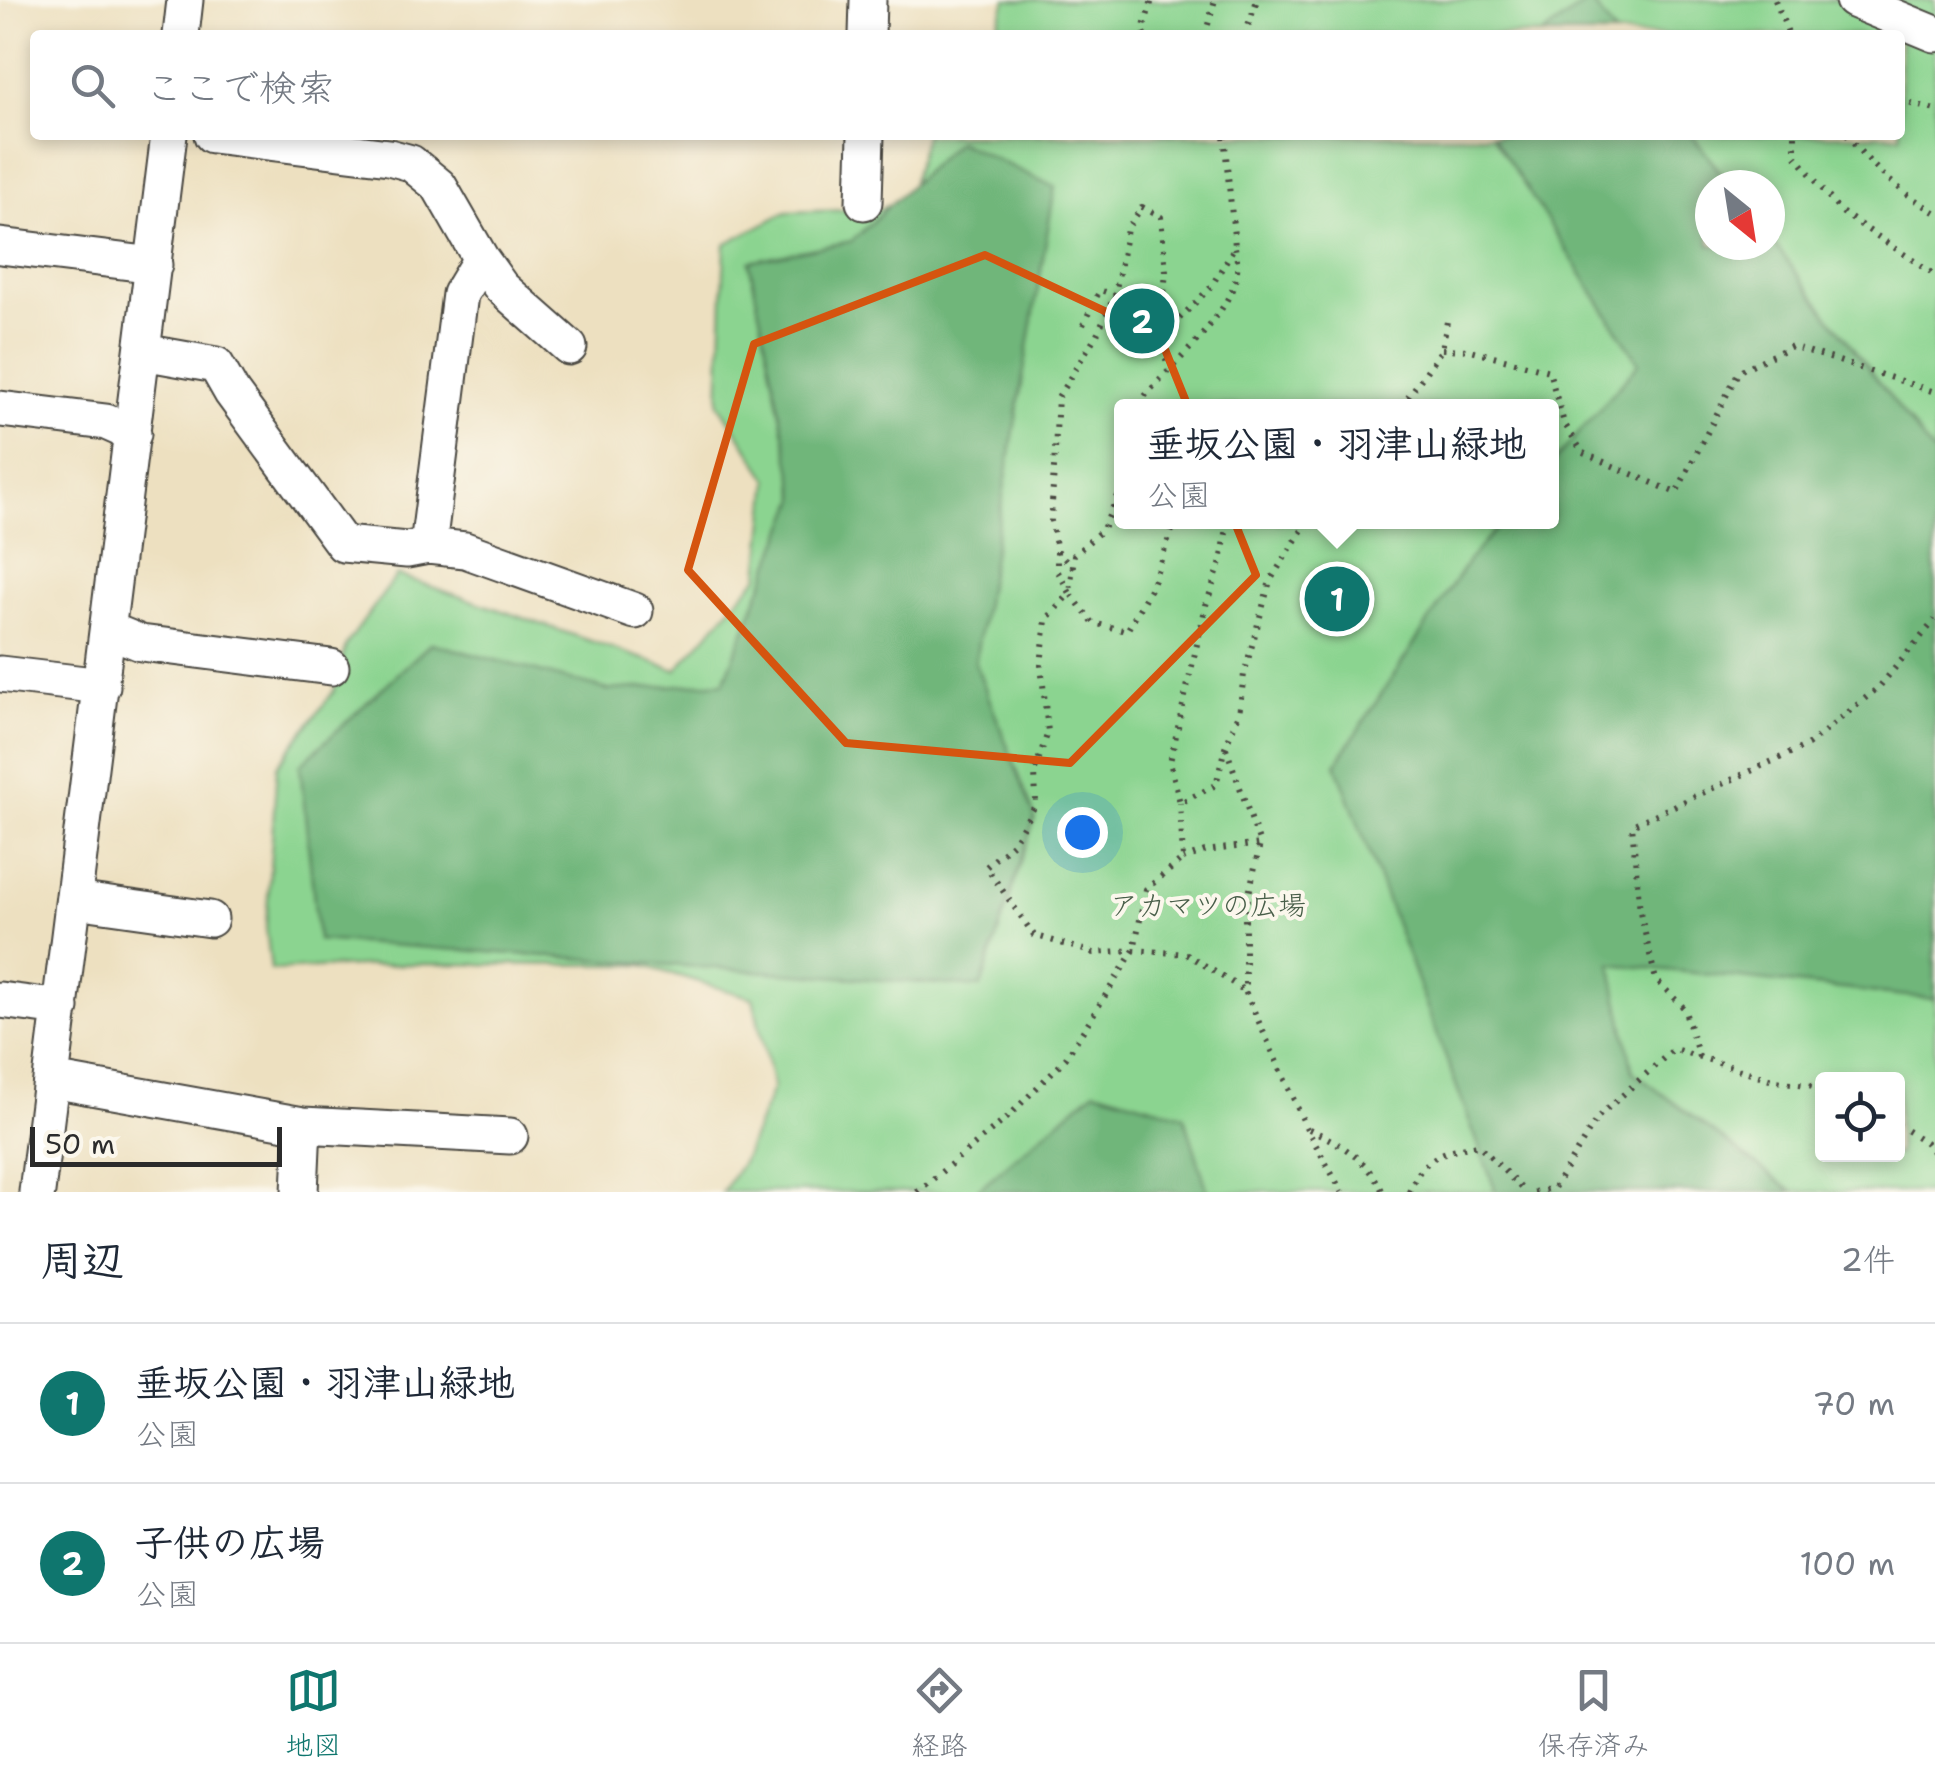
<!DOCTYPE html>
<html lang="ja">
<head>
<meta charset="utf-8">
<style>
  :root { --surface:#fff; --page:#f6f6f7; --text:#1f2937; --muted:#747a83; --line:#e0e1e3; --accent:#0f766e }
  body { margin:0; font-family:"Shantell Sans","Klee One",sans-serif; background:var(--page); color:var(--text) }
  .controls { position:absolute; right:30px; bottom:30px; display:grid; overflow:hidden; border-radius:10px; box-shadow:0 5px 15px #0003 }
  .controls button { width:90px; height:90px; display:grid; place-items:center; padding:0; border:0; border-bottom:2px solid var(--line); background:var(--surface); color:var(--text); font:50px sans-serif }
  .compass { position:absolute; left:1695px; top:170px; width:90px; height:90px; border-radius:50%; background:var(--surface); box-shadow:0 5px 15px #0003; rotate:150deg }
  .scale { position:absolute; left:30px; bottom:25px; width:252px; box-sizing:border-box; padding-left:10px; border:5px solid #2b2b2b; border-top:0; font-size:28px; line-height:35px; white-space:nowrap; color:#2b2b2b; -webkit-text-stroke:8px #fbf7ec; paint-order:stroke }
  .you { position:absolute; left:1082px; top:832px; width:35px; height:35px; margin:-25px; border:8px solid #fff; border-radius:50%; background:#1a73e8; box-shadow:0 0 0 15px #1a73e833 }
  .badge { display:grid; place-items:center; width:65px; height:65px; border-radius:50%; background:var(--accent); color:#fff; font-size:32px; font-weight:700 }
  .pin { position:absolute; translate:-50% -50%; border:5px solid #fff; box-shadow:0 2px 10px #0006 }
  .popup { position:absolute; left:1114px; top:399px; width:445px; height:130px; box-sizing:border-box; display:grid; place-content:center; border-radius:10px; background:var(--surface); filter:drop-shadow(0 2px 8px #0005); font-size:32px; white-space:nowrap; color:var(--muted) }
  .popup b { font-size:38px; color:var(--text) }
  .popup::after { content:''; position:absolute; left:50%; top:100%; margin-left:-20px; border:20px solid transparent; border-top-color:var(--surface) }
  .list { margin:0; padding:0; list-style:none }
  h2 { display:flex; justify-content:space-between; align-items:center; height:130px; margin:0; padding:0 40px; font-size:42px }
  h2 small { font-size:32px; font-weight:400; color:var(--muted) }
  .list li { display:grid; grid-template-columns:65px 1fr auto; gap:30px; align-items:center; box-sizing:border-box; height:160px; padding:0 40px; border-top:2px solid var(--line) }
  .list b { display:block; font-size:38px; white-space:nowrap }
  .list p { margin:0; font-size:32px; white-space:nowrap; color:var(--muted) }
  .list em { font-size:32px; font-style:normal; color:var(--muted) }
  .icon { flex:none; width:55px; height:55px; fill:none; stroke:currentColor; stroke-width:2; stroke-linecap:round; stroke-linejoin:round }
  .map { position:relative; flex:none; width:1935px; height:1192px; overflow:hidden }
  .search { position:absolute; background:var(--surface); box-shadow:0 5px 15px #0003; left:30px; right:30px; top:30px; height:110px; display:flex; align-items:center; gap:25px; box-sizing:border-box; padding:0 35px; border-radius:10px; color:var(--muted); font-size:38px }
  .sheet { height:450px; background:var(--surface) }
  nav { display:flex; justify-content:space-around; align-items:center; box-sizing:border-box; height:140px; border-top:2px solid var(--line); background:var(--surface); font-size:28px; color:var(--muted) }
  nav a { display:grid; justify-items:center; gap:5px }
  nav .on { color:var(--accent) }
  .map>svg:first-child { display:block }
  .green { fill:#8bd490; stroke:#5b805e; stroke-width:2.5; fill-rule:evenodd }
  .forest { fill:#70b67a; stroke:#4e7052; stroke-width:2.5 }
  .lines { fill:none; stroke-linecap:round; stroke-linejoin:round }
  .minor-casing { stroke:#484641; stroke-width:39 }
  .path { stroke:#484641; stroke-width:6; stroke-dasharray:2.5 8; stroke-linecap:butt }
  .minor { stroke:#fff; stroke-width:35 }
  .marked { fill:none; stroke:#d5540f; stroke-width:8; stroke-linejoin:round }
  .labels { text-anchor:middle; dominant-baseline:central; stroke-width:8; stroke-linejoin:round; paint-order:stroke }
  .park-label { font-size:28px; fill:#485e49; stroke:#fbf7ec }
</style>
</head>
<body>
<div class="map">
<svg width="1935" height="1192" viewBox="0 0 1935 1192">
  <rect width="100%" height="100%" fill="#fbf7ec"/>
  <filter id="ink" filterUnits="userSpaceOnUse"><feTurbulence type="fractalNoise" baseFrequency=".01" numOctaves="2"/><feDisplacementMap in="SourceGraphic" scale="20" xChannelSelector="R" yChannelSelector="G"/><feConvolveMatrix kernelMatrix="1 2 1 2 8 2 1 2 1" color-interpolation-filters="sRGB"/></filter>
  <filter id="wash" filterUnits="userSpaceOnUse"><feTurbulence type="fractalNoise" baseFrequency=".0048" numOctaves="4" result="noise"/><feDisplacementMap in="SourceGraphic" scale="40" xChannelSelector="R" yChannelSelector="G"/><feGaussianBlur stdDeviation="2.25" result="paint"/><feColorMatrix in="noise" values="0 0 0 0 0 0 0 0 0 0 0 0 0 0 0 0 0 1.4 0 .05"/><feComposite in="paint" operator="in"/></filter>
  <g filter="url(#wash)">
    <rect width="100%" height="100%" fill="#ede0c0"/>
    <path class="green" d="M1006,0h929v1192h-1213l21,-31 30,-74 -20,-89 -111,-33 -236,-1 -135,6 -5,-43 11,-161 57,-75 12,-46 51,-70 279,95 83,-94 10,-96 -50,-76 6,-160 61,-32 94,-3 28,-12 17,-62h975v-100h-910l8,-10zM1710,185h60v60h-60zM1122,406h430v116h-430zM1822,1080h76v74h-76z"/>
    <path class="forest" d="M1590,0l26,35h-74z
      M1492,135h200l38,50h-20v60h60v-7l165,218v543l-324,-35 22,108 160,120h-297l-160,-428 132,-203 34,-39h50v-58l87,-101z
      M957,141l98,46 -80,475 60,155 -54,170 -663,-47 -18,-175 131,-122 177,47 116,-8 73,-184 -48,-237 103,-20z
      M1095,1090l89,25 24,77h-233z"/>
  </g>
  <g filter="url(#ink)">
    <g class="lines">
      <defs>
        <path id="minor" d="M1853,0l82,34
          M181,35l4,-35
          M867,35l1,-35
          M212,135l177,22 22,6 28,23 42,73 20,28 68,60
          M864,202l2,-67
          M0,246l154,19
          M143,352l73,13 16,28 111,151 64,6 21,-4 37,4 170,61
          M0,409l106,13 27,12
          M428,546l32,-252 21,-35
          M109,630l32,13 190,24
          M0,674l102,12
          M75,900l135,19
          M0,1000l61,8
          M52,1080l251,45 207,11
          M37,1192l132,-1057
          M300,1192l3,-67"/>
      </defs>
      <use href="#minor" class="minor-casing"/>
      <path class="path" d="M1775,0l14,35
        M1145,35l-2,-5 9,-30
        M1205,35l10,-35
        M1245,35l12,-35
        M1900,101l35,9
        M1795,135v20l45,56 95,64
        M1847,135c25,33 52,56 88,77
        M1083,325l17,-35 15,5
        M1161,328l1,19 7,22
        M1442,349l29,1 78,21 15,52 19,30 93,40 63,-122 53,-25 143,46
        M1142,406l3,-10c27,-31 88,-83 92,-125 1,-8 -1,-17 -2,-24
        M1402,406l40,-57 6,-33
        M1122,487l-19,42 -29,26 -4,38 23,30 34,8 24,-44 24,-65
        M1228,522l-7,40 -15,43 -36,157 10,41 36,-18 9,-38 14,-33 5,-40 26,-93 37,-59
        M1057,551v19l13,23 -24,27 -5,45 7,67 -13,38 1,34 -23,39 -27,24 48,68 60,18 40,-3 53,4 58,37
        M1073,568l-16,-18 -6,-29 7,-124 39,-63 18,-39 12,-66 15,-22 19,10 5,54 -5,57 6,3 44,-44 24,-41 -11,-111
        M1226,748l34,96 -15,68v79l62,138 35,63
        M1183,859l22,-8 55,-7
        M1699,1057l-15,-49 -28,-28 -16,-68 -8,-87 176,-80 71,-58 56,-67
        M1898,1125l27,17 10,12
        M1309,1129c33,15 57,30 74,63
        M917,1192l90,-74 59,-60 68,-108 12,-61 37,-30 -3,-56
        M1409,1192c14,-36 35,-42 70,-47l46,47
        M1534,1192l20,-4 44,-71 76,-68 102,32 46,6"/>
      <use href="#minor" class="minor"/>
    </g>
  </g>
  <path class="marked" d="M985,255l175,82 96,238 -186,188 -224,-20 -158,-173 66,-226z"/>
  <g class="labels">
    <g class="park-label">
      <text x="1208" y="905">アカマツの広場</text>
    </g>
  </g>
</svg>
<div class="controls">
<button><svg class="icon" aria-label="locate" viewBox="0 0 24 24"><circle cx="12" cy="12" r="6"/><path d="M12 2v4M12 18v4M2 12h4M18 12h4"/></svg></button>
</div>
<svg class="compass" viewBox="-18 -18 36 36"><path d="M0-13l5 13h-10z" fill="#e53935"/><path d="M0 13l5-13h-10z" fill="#747a83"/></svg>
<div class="scale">50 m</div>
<div class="you"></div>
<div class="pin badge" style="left:1337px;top:599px">1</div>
<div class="popup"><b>垂坂公園・羽津山緑地</b>公園</div>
<div class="pin badge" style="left:1142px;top:321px">2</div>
<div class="search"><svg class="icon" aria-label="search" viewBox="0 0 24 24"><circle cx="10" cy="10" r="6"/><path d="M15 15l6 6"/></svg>ここで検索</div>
</div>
<section class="sheet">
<h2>周辺<small>2件</small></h2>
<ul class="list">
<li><span class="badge">1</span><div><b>垂坂公園・羽津山緑地</b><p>公園</p></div><em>70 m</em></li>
<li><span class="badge">2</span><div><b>子供の広場</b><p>公園</p></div><em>100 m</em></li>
</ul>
</section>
<nav>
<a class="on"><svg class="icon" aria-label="map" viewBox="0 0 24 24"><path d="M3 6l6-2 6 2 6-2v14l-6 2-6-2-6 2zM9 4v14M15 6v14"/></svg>地図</a>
<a><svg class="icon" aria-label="directions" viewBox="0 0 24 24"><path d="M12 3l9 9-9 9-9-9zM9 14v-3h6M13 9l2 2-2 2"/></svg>経路</a>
<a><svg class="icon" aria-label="saved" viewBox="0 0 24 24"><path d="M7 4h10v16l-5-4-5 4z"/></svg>保存済み</a>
</nav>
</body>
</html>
